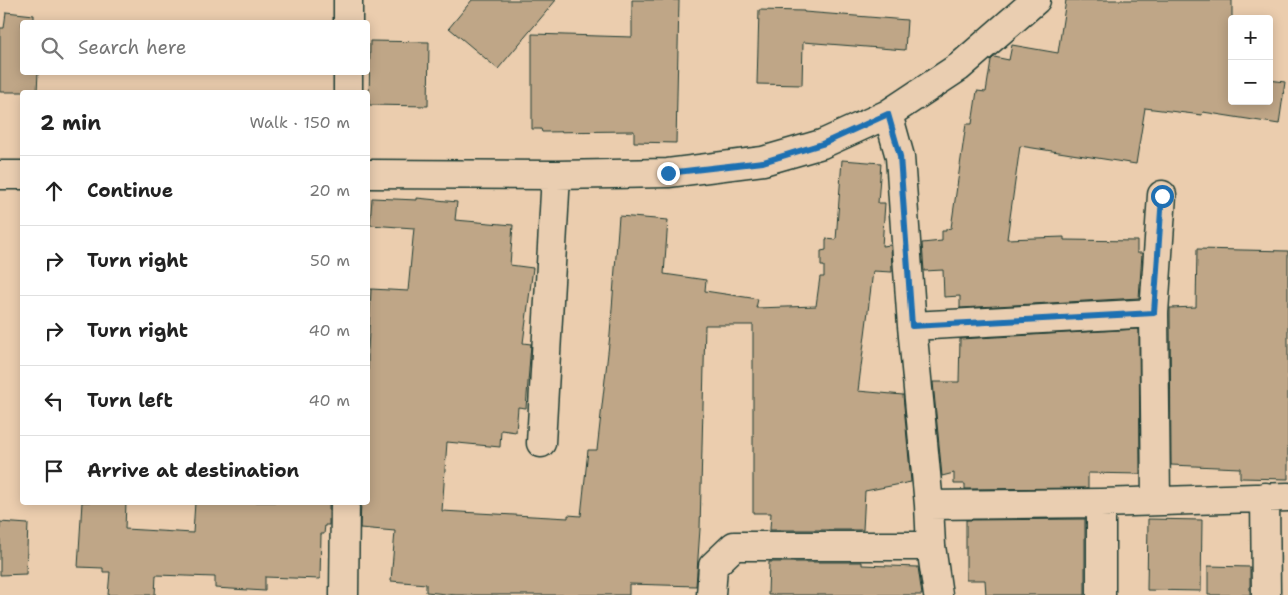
<!DOCTYPE html>
<html lang="en">
<head>
<meta charset="utf-8">
<style>
  :root { --surface:#fff; --page:#f2f2f2; --text:#222; --muted:#767676; --line:#e0e0e0 }
  body { margin:0; font-family:"Shantell Sans",sans-serif; background:var(--page); color:var(--text) }
  .controls { position:absolute; right:15px; top:15px; display:grid; overflow:hidden; border-radius:5px; box-shadow:0 2px 12px #0003 }
  .controls button { width:45px; height:45px; display:grid; place-items:center; padding:0; border:0; border-bottom:1px solid var(--line); background:var(--surface); color:var(--text); font:25px sans-serif }
  .stop { position:absolute; width:15px; height:15px; margin:-11px; border:4px solid #1f6fb2; border-radius:50%; background:#fff }
  .stop.end { background:#1f6fb2; border-color:#fff; box-shadow:0 1px 5px #0008 }
  .list { margin:0; padding:0; list-style:none }
  h2 { display:flex; justify-content:space-between; align-items:center; height:65px; margin:0; padding:0 20px; font-size:21px }
  h2 small { font-size:16px; font-weight:400; color:var(--muted) }
  .list li { display:grid; grid-template-columns:32px 1fr auto; gap:15px; align-items:center; box-sizing:border-box; height:70px; padding:0 20px; border-top:1px solid var(--line) }
  .list b { display:block; font-size:19px; white-space:nowrap }
  .list em { font-size:16px; font-style:normal; color:var(--muted) }
  .icon { flex:none; width:28px; height:28px; fill:none; stroke:currentColor; stroke-width:2; stroke-linecap:round; stroke-linejoin:round }
  .map { position:relative; flex:none; width:1288px; height:595px; overflow:hidden }
  .search { position:absolute; background:var(--surface); box-shadow:0 2px 12px #0003; left:20px; top:20px; width:350px; height:55px; display:flex; align-items:center; gap:12px; box-sizing:border-box; padding:0 18px; border-radius:5px; color:var(--muted); font-size:19px }
  .panel { position:absolute; background:var(--surface); box-shadow:0 2px 12px #0003; left:20px; top:90px; width:350px; height:415px; border-radius:5px }
  .map>svg:first-child { display:block }
  .building { fill:#bfa687; stroke:#1f3d34 }
  .lines { fill:none; stroke-linecap:round; stroke-linejoin:round }
  .street-casing { stroke:#1f3d34; stroke-width:31 }
  .street { stroke:#eaceb1; stroke-width:28 }
  .route { stroke:#1f6fb2; stroke-width:6 }
</style>
</head>
<body>
<div class="map">
<svg width="1288" height="595" viewBox="0 0 1288 595">
  <rect width="100%" height="100%" fill="#ebcdae"/>
  <filter id="ink" filterUnits="userSpaceOnUse"><feTurbulence type="fractalNoise" baseFrequency=".02" numOctaves="2"/><feDisplacementMap in="SourceGraphic" scale="10" xChannelSelector="R" yChannelSelector="G"/><feConvolveMatrix kernelMatrix="1 2 1 2 8 2 1 2 1" color-interpolation-filters="sRGB"/></filter>
  <g filter="url(#ink)">
    <path class="building" d="M472,0h84l-58,69 -49,-41z
      M632,0h47l-3,143 -42,-1v-11l-92,1 -1,-3h-9v-95l100,3z
      M1066,0h166v101h37v-21l16,2 -6,42 -76,-12 -1,3 -57,-7 -9,56 -116,-18 -13,93 57,-2v3l73,1v12h5l-3,45 -179,10v-12l-16,1 -1,-27 -19,1 -2,-28 20,-2v-10h4v-2l5,-1 15,-104h6l5,-33 9,1 5,-32 3,-3 15,3 3,-15 46,8z
      M759,10l45,1v1l103,8 -2,30 -102,-8 -1,43 -45,-1z
      M6,12l28,3v6h9l-21,1v50h16l-1,20h-37v-64h4z
      M370,41l59,1 -1,64 -59,-1z
      M842,160l39,3 -3,40h7l-3,43 9,-1 1,27 -19,-1 -15,120 45,4 8,87 -46,9 -2,39h-93l1,-17h-18v-188h-48l-5,204 -4,57 -67,-2v11h-173l-30,-3v-8l-35,-3 4,-50 -35,-3 1,-26h7v-151l3,-62 37,2 6,-63 -44,-3 2,-27 45,2v-2l40,4 -2,18 58,5 -3,40 23,3 -10,75 8,1 -5,64 -8,-1 -2,25 -15,-2 -1,17 -53,-5 -5,69 126,7v-3l13,1 7,-66h9l13,-115 9,-119 49,4 -4,54 42,6 -1,11 53,8 -2,9 60,-2 4,-29h4v-11h-3v-15l5,-1v-11l10,1z
      M1197,249l91,2v228l-48,-1v-10l-69,-3 -1,-157 26,-1z
      M1139,329l1,145 -52,-1v15l-123,1v-5h-11v-11l-12,3 -9,-94h26l1,-43z
      M82,502h44l-1,27 68,4 2,-31h134v23h-4l-1,9h-3l-1,45 -55,-2v14l-50,-3v-11l-59,-2 -1,20h-47l2,-23h-7v-4l-25,-1z
      M1085,519v76h-99l-1,-15h-19v-60z
      M1148,519l54,1 -1,71 -54,-1z
      M0,522l28,2 -2,50 -26,1z
      M769,562h93v3l56,2 4,28h-154z
      M1208,566l42,1v28h-42z"/>
    <g class="lines">
      <defs>
        <path id="street" d="M348,0v22
          M348,72v20
          M888,114l12,43 12,169 17,179 2,41 7,49
          M368,174l188,1 112,-2 95,-12 59,-17 66,-30 71,-47 77,-67
          M0,175h22
          M912,326l242,-13
          M541,443l15,-268
          M1265,497l1,98
          M1156,501l-2,-188 8,-118
          M929,505l172,-2 187,-6
          M344,595l1,-93
          M711,595l2,-29 21,-20h197
          M1101,595v-92"/>
      </defs>
      <use href="#street" class="street-casing"/>
      <use href="#street" class="street"/>
    </g>
  </g>
  <g class="lines" filter="url(#ink)">
    <path class="route" d="M668,173l95,-11 59,-18 66,-30 12,42 12,170 242,-13 8,-117"/>
  </g>
</svg>
<div class="controls">
<button>+</button>
<button>−</button>
</div>
<div class="stop" style="left:1162px;top:196px"></div>
<div class="stop end" style="left:668px;top:173px"></div>
<div class="search"><svg class="icon" aria-label="search" viewBox="0 0 24 24"><circle cx="10" cy="10" r="6"/><path d="M15 15l6 6"/></svg>Search here</div>
<section class="panel">
<h2>2 min<small>Walk · 150 m</small></h2>
<ul class="list">
<li><svg class="icon" aria-label="ahead" viewBox="0 0 24 24"><path d="M12 20V5M6 11l6-6 6 6"/></svg><div><b>Continue</b></div><em>20 m</em></li>
<li><svg class="icon" aria-label="right" viewBox="0 0 24 24"><path d="M7 20v-9h11M14 6l5 5-5 5"/></svg><div><b>Turn right</b></div><em>50 m</em></li>
<li><svg class="icon" aria-label="right" viewBox="0 0 24 24"><path d="M7 20v-9h11M14 6l5 5-5 5"/></svg><div><b>Turn right</b></div><em>40 m</em></li>
<li><svg class="icon" aria-label="left" viewBox="0 0 24 24"><path d="M17 20v-9H6M10 6l-5 5 5 5"/></svg><div><b>Turn left</b></div><em>40 m</em></li>
<li><svg class="icon" aria-label="arrive" viewBox="0 0 24 24"><path d="M6 21V4h12l-3 4 3 4H6"/></svg><div><b>Arrive at destination</b></div></li>
</ul>
</section>
</div>
</body>
</html>
